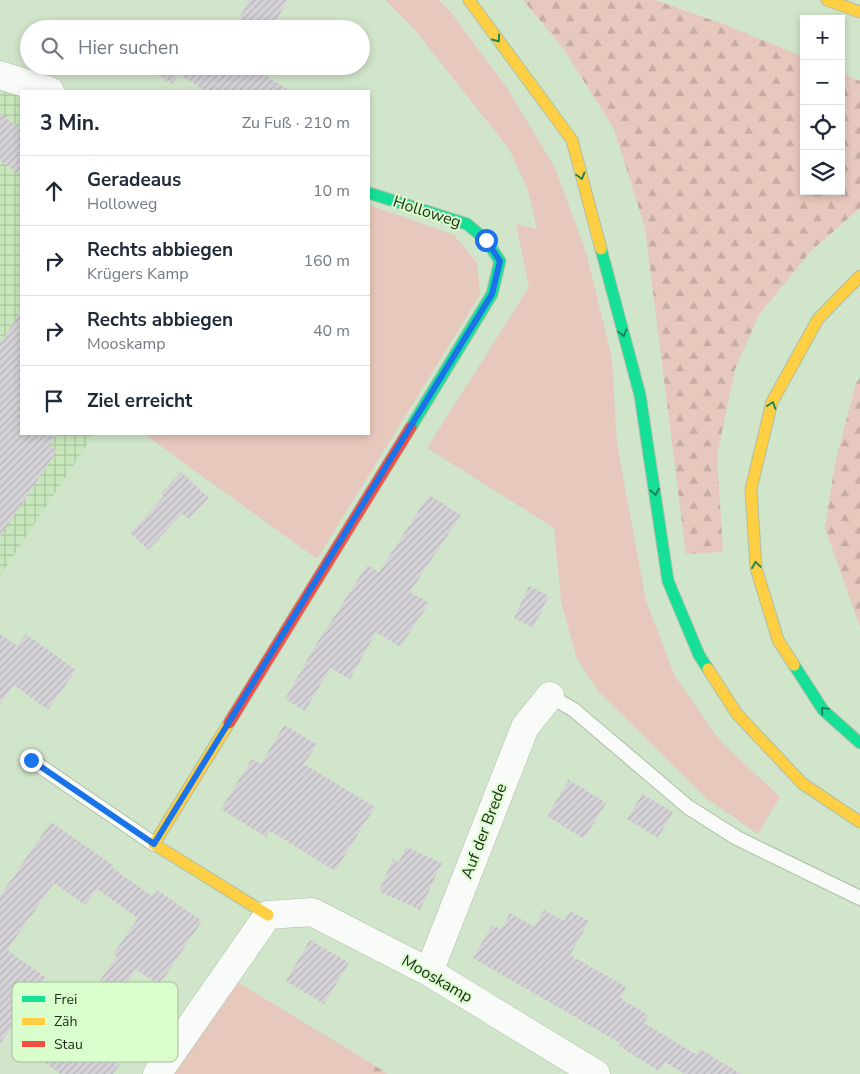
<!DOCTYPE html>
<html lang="de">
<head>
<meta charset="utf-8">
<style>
  :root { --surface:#fff; --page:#f2f2f3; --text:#1f2937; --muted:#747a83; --line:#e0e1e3 }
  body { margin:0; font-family:"Nunito Sans",sans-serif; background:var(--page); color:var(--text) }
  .controls { position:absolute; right:15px; top:15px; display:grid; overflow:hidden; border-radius:0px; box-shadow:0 2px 8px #0003 }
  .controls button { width:45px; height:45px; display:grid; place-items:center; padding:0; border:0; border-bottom:1px solid var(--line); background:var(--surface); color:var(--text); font:25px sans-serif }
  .stop { position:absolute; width:15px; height:15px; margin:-11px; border:4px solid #1a73e8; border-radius:50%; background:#fff }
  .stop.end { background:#1a73e8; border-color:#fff; box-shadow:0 1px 5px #0008 }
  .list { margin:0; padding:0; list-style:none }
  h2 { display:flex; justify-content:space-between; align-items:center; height:65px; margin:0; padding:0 20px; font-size:21px }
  h2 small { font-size:16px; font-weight:400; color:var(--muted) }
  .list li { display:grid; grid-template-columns:32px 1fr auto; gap:15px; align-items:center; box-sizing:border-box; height:70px; padding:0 20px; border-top:1px solid var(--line) }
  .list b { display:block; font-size:19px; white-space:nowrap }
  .list p { margin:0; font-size:16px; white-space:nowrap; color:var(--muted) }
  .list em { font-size:16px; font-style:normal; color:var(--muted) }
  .icon { flex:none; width:28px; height:28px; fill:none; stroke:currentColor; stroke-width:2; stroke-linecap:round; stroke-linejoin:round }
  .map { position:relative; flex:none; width:860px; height:1074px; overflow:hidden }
  .search { position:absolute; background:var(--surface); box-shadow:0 2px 8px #0003; left:20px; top:20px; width:350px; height:55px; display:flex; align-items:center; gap:12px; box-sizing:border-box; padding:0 18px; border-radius:28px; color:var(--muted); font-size:19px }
  .panel { position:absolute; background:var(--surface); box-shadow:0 2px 8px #0003; left:20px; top:90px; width:350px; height:345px; border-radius:0px }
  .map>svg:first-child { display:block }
  .industrial { fill:url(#industrial-grid) }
  .green { fill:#e7c8bd }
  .forest { fill:url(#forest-firs) }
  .building { fill:url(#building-hatch) }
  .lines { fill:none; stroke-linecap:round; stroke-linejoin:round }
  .lane-casing { stroke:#aebea9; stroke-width:16 }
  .street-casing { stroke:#aebea9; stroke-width:29 }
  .fast-casing { stroke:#aebea9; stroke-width:13 }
  .slow-casing { stroke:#aebea9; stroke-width:13 }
  .jam-casing { stroke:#aebea9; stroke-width:13 }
  .lane { stroke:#f8fbf7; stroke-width:14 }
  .street { stroke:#f8fbf7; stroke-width:28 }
  .fast { stroke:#16e098; stroke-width:11 }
  .slow { stroke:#ffcf43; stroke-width:11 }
  .jam { stroke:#f24e42; stroke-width:11 }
  .oneway { stroke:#1a8659 }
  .route { stroke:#1a73e8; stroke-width:6 }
  .labels { text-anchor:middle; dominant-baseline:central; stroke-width:4; stroke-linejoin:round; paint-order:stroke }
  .street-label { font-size:16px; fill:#1f2c1a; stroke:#d9fdcc }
  .key { fill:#d9fdcc; stroke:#a1be97; stroke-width:1 }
  .key-label { font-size:14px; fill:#1f2c1a }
</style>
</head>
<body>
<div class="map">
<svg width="860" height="1074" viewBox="0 0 860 1074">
  <defs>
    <pattern id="industrial-grid" width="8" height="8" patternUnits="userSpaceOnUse" patternTransform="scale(1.25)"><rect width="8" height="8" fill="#c8e7bc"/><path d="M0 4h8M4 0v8" fill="none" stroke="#abc6a1"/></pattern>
    <pattern id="forest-firs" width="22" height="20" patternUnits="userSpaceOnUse" patternTransform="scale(1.25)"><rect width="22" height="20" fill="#e7c8bd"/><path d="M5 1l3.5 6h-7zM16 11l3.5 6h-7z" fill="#c6aca2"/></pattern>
    <pattern id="building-hatch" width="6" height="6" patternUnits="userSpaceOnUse" patternTransform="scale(1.25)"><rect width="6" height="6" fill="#d6d3d8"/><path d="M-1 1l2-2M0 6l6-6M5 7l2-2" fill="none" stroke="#b7b5b9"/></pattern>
  </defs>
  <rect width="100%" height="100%" fill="#d1e5ca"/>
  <path class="industrial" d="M0,83l21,8v343h73l-94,142z"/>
  <path class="green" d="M385,0h53l12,11 57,77 48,80 31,84 26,106 5,86 29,157 29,75 46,66 59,55 -22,37 -51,-35 -109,-108 -21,-32 -16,-57 -7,-74 -127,-80 102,-161 -13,-63 21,5 -9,-39 -19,-41 -95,-120z
    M369,205l85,30 23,28 3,32 -163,264 -173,-125h225z
    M234,980l132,80 -8,14h-192z"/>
  <path class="forest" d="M523,0h132l71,25 78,32v134h37v-118l19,8v127l-49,43 -52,64 -24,54 -18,87 6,96 -37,2 -41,-326 -31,-99 -51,-81z
    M860,378v249l-35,-99 10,-65 21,-80z
    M366,1060l22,14h-30z"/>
  <path class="building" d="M249,0h39l-17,29h-18l-15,-9z
    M144,66h107l39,25h-84l-28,-17 -6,10z
    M0,114l21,14v47l-21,-14z
    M21,311v123h36l-8,12 8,5 -57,86v-194z
    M181,472l28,26 -20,21 -7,-5 -34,36 -18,-17 34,-37 -3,-3z
    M429,495l32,20 -51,77 19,11 -29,44 -24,-15 -26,47 -20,-11 -25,43 -20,-12 39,-68h1l42,-66 12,7z
    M529,586l20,10 -16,32 -19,-10z
    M0,634l17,12 9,-12 50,36 -28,40 -34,-25 -14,19z
    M284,725l33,19 -13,20 71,43 -40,64 -65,-40 -4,6 -45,-28 31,-50 9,5z
    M569,780l37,23 -22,36 -37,-23z
    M642,794l31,18 -15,26 -31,-19z
    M51,822l62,43 -2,2 41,29 5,-6 45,31 -43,64 -23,-16 -32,49 32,23 -23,33h-52l-16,-11 54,-77 -2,-1 20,-29 -4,-2 25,-36 -41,-29 -12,16 -31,-22 -47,67 39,28 -46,66v-148z
    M406,847l36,16 -22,47 -41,-19 14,-32 6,3z
    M544,910l20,11 6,-10 19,10 -19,34 56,32 -6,11 28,17 -4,8 53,32 3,-6 41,25h-57l-19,-12 -6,9 -40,-25 1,-3 -147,-85 19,-33 9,4 9,-16 24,14z
    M310,940l39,23 -25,41 -38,-23z"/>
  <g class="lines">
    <defs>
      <path id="lane" d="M550,696l24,14 114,97 49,31 123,60
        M31,760l123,84"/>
      <path id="street" d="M0,75l50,16
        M429,972l96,-245 25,-31
        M157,1074l111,-159 44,-3 117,60 167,102"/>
      <path id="fast" d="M369,193l98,31 19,16 14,21 -8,33 -81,133
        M601,249l39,146 28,186 31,74 9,14
        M794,665l29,45 37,33"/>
      <path id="slow" d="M469,0l103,140 29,109
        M827,0l33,12
        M794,665l-16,-25 -22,-72 -5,-79 21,-87 46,-83 42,-43
        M708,669l29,45 66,70 57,38
        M229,723l-75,121 114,71"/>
      <path id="jam" d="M229,723l182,-296"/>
    </defs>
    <use href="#lane" class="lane-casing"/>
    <use href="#street" class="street-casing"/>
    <use href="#fast" class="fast-casing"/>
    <use href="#slow" class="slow-casing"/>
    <use href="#jam" class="jam-casing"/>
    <use href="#lane" class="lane"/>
    <use href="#street" class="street"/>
    <use href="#fast" class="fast"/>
    <use href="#slow" class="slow"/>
    <use href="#jam" class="jam"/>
  </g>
  <defs><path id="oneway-chevron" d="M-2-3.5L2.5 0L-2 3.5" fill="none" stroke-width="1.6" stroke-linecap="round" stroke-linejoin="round" transform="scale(1.25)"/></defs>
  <g class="oneway">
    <use href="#oneway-chevron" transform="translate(497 39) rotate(54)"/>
    <use href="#oneway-chevron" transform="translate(581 176) rotate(75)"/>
    <use href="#oneway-chevron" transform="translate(623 333) rotate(75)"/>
    <use href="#oneway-chevron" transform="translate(772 405) rotate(-72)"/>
    <use href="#oneway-chevron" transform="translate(655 492) rotate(81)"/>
    <use href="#oneway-chevron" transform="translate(756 565) rotate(-98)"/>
    <use href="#oneway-chevron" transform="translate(824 710) rotate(-131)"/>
  </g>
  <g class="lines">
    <path class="route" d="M31,760l123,84 338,-550 8,-33 -14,-21"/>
  </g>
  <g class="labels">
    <g class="street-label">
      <text transform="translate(427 212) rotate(18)">Holloweg</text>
      <text transform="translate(484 831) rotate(-69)">Auf der Brede</text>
      <text transform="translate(437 979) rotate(30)">Mooskamp</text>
    </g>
  </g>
  <rect x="12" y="982" width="166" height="80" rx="8" class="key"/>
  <rect x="22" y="996" width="23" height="6" fill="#16e098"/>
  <rect x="22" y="1018" width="23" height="7" fill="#ffcf43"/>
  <rect x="22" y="1041" width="23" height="6" fill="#f24e42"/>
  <g class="key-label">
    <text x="54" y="1004">Frei</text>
    <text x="54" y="1026">Zäh</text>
    <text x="54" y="1049">Stau</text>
  </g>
</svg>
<div class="controls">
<button>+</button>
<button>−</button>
<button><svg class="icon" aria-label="locate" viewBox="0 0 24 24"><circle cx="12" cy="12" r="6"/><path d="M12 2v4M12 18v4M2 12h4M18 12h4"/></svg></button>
<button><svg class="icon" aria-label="layers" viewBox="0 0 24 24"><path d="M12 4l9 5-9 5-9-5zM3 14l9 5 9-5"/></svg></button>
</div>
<div class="stop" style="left:486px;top:240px"></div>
<div class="stop end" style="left:31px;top:760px"></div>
<div class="search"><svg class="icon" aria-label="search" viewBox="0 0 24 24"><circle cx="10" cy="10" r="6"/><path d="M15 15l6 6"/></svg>Hier suchen</div>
<section class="panel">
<h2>3 Min.<small>Zu Fuß · 210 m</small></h2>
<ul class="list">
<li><svg class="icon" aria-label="ahead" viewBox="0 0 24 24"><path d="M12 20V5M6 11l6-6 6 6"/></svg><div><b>Geradeaus</b><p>Holloweg</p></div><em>10 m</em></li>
<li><svg class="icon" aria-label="right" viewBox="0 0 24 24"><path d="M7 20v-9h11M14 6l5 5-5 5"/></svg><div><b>Rechts abbiegen</b><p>Krügers Kamp</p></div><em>160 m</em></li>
<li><svg class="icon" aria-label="right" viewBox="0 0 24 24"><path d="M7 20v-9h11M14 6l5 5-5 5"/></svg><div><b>Rechts abbiegen</b><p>Mooskamp</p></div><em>40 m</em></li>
<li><svg class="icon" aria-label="arrive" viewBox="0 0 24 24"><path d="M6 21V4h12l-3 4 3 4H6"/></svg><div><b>Ziel erreicht</b></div></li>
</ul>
</section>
</div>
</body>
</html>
